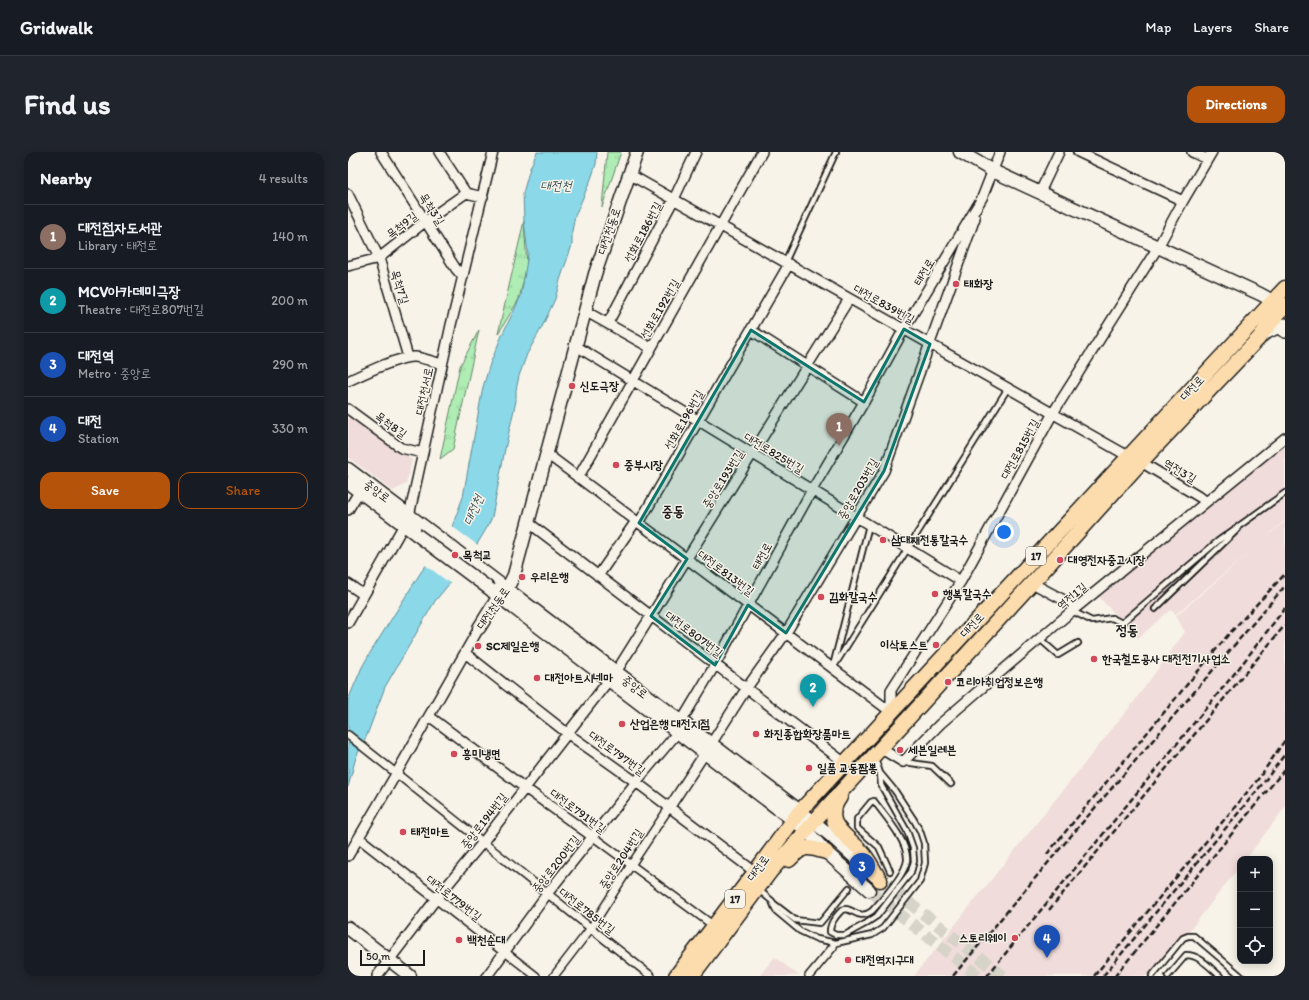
<!DOCTYPE html>
<html lang="en">
<head>
<meta charset="utf-8">
<style>
  :root { --surface:#171b24; --page:#20242c; --text:#f1f3f6; --muted:#9ea1a6; --line:#363941; --accent:#b45309 }
  body { margin:0; font-family:Itim,"Poor Story",sans-serif; background:var(--page); color:var(--text) }
  .controls { position:absolute; right:12px; bottom:12px; display:grid; overflow:hidden; border-radius:8px; box-shadow:0 2px 10px #0003 }
  .controls button { width:36px; height:36px; display:grid; place-items:center; padding:0; border:0; border-bottom:1px solid var(--line); background:var(--surface); color:var(--text); font:20px sans-serif }
  .scale { position:absolute; left:12px; bottom:10px; width:65px; box-sizing:border-box; padding-left:4px; border:2px solid #1c1c1c; border-top:0; font-size:11px; line-height:14px; white-space:nowrap; color:#1c1c1c; -webkit-text-stroke:3px #f7f3e8; paint-order:stroke }
  .you { position:absolute; left:656px; top:380px; width:14px; height:14px; margin:-10px; border:3px solid #fff; border-radius:50%; background:#1a73e8; box-shadow:0 0 0 6px #1a73e833 }
  .badge { display:grid; place-items:center; width:26px; height:26px; border-radius:50%; background:var(--accent); color:#fff; font-size:13px; font-weight:700 }
  .pin { position:absolute; translate:-50% -33px; filter:drop-shadow(0 1px 2px #0008) }
  .pin::after { content:''; position:absolute; top:21px; width:14px; height:12px; background:inherit; clip-path:polygon(0 0,100% 0,50% 100%) }
  .list { margin:0; padding:0; list-style:none }
  h2 { display:flex; justify-content:space-between; align-items:center; height:52px; margin:0; padding:0 16px; font-size:17px }
  h2 small { font-size:13px; font-weight:400; color:var(--muted) }
  .list li { display:grid; grid-template-columns:26px 1fr auto; gap:12px; align-items:center; box-sizing:border-box; height:64px; padding:0 16px; border-top:1px solid var(--line) }
  .list b { display:block; font-size:15px; white-space:nowrap }
  .list p { margin:0; font-size:13px; white-space:nowrap; color:var(--muted) }
  .list em { font-size:13px; font-style:normal; color:var(--muted) }
  .actions { display:flex; gap:8px; padding:12px 16px }
  .actions a { flex:1; padding:9px 0; border:1px solid var(--accent); border-radius:12px; text-align:center; font-size:14px; color:var(--accent) }
  .actions .main { background:var(--accent); color:#fff }
  .icon { flex:none; width:22px; height:22px; fill:none; stroke:currentColor; stroke-width:2; stroke-linecap:round; stroke-linejoin:round }
  .map { position:relative; flex:none; width:937px; height:824px; overflow:hidden; border-radius:12px }
  header { display:flex; align-items:center; gap:24px; box-sizing:border-box; height:56px; padding:0 20px; background:var(--surface); border-bottom:1px solid var(--line) }
  header strong { font-size:19px }
  nav { display:flex; gap:22px; margin-inline-start:auto; font-size:14px }
  .intro { display:flex; align-items:center; justify-content:space-between; box-sizing:border-box; height:96px; padding:0 24px }
  h1 { margin:0; font-size:28px }
  .button { padding:10px 18px; border-radius:12px; background:var(--accent); color:#fff; font-size:14px; font-weight:700 }
  main { display:flex; gap:24px; padding:0 24px }
  aside { flex:1; background:var(--surface); border-radius:12px; box-shadow:0 2px 10px #0003 }
  .map>svg:first-child { display:block }
  .built { fill:#f0dcda }
  .grass { fill:url(#grass-tufts); stroke:#668468 }
  .water { fill:#8bd8e9; stroke:#5f8d97 }
  .pier { fill:#f7f3e8 }
  .lines { fill:none; stroke-linecap:round; stroke-linejoin:round }
  .secondary-tunnel { stroke:#d6d3c9; stroke-width:12; stroke-dasharray:12 6; stroke-linecap:butt }
  .service-casing { stroke:#1c1c1c; stroke-width:8 }
  .pedestrian-casing { stroke:#1c1c1c; stroke-width:10 }
  .minor-casing { stroke:#1c1c1c; stroke-width:12 }
  .tertiary-casing { stroke:#1c1c1c; stroke-width:14 }
  .secondary-casing { stroke:#1c1c1c; stroke-width:15 }
  .primary-casing { stroke:#1c1c1c; stroke-width:17 }
  .service { stroke:#f7f3e8; stroke-width:4.5 }
  .pedestrian { stroke:#f7f3e8; stroke-width:7 }
  .minor { stroke:#f7f3e8; stroke-width:9 }
  .tertiary { stroke:#f7f3e8; stroke-width:11 }
  .secondary { stroke:#f7f3e8; stroke-width:12 }
  .primary { stroke:#fcdcac; stroke-width:14 }
  .rail { stroke:#1c1c1c; stroke-width:2.5; stroke-dasharray:6 3; stroke-linecap:butt }
  .secondary-bridge-casing { stroke:#1c1c1c; stroke-width:15; stroke-linecap:butt }
  .secondary-bridge { stroke:#f7f3e8; stroke-width:12 }
  .marked { fill:#0f766e; fill-opacity:0.2; stroke:#0f766e; stroke-width:3; stroke-linejoin:round }
  .poi-dot { fill:#d1495b; stroke:#f7f3e8; stroke-width:1.5 }
  .labels { text-anchor:middle; dominant-baseline:central; stroke-width:3; stroke-linejoin:round; paint-order:stroke }
  .shield { fill:#f7f3e8; stroke:#5e5c59; stroke-width:1 }
  .shield-label { font-size:11px; font-weight:bold; fill:#1c1c1c }
  .street-label { font-size:12px; fill:#1c1c1c; stroke:#f7f3e8 }
  .poi-label { font-size:12px; font-weight:bold; fill:#1c1c1c; stroke:#f7f3e8; text-anchor:start }
  .water-label { font-size:13px; font-style:italic; fill:#3d545a; stroke:#f7f3e8 }
  .quarter-label { font-size:14px; font-weight:bold; fill:#1c1c1c; stroke:#f7f3e8 }
</style>
</head>
<body>
<header>
<strong>Gridwalk</strong>
<nav><a>Map</a><a>Layers</a><a>Share</a></nav>
</header>
<div class="intro"><h1>Find us</h1><a class="button">Directions</a></div>
<main>
<aside>
<h2>Nearby<small>4 results</small></h2>
<ul class="list">
<li><span class="badge" style="background:#8d6e63">1</span><div><b>대전점자도서관</b><p>Library · 태전로</p></div><em>140 m</em></li>
<li><span class="badge" style="background:#0f9aa8">2</span><div><b>MCV아카데미극장</b><p>Theatre · 대전로807번길</p></div><em>200 m</em></li>
<li><span class="badge" style="background:#1a4fb4">3</span><div><b>대전역</b><p>Metro · 중앙로</p></div><em>290 m</em></li>
<li><span class="badge" style="background:#1a4fb4">4</span><div><b>대전</b><p>Station</p></div><em>330 m</em></li>
</ul>
<div class="actions"><a class="main">Save</a><a>Share</a></div>
</aside>
<div class="map">
<svg width="937" height="824" viewBox="0 0 937 824">
  <defs>
    <pattern id="grass-tufts" width="24" height="20" patternUnits="userSpaceOnUse"><rect width="24" height="20" fill="#afedb4"/><path d="M3 7l-1-3M5 7V3M7 7l1-3M15 17l-1-3M17 17v-4M19 17l1-3" fill="none" stroke="#96cb9a"/></pattern>
  </defs>
  <rect width="100%" height="100%" fill="#f7f3e8"/>
  <filter id="ink" filterUnits="userSpaceOnUse"><feTurbulence type="fractalNoise" baseFrequency=".025" numOctaves="2"/><feDisplacementMap in="SourceGraphic" scale="8" xChannelSelector="R" yChannelSelector="G"/><feConvolveMatrix kernelMatrix="1 2 1 2 8 2 1 2 1" color-interpolation-filters="sRGB"/></filter>
  <g filter="url(#ink)">
    <path class="built" d="M0,259l64,49 -6,24 -13,7 -45,-34z
      M937,290v78l-24,22 24,-21v286l-39,52h-6v7l-86,110h-240l219,-273 52,-71 -9,-16 81,-70 -81,68 -6,-4 -32,28 -39,-41 137,-115z
      M427,805l24,19h-40z"/>
    <path class="grass" d="M259,0h14l-19,55z
      M176,69l3,45 -8,33 -21,35z
      M131,178l-26,119 -13,10 20,-93z"/>
    <path class="water" d="M189,0h60l-1,12 -5,15 -16,37 -3,15v14l-12,35 -5,19 -13,28 -15,27 -8,22 -3,14v11l-11,48 -13,68 -4,9 -24,40 -29,35 -50,86 -18,48 -11,22 -8,30v-87l14,-33 8,-14 51,-81 28,-37 14,-38 20,-110 7,-23 13,-31 18,-37 7,-42 -4,-33 -1,-28 7,-25z"/>
    <path class="pier" d="M102,373l29,21 -13,21 -15,17 -27,-20 23,-30z"/>
    <g class="lines">
      <path class="secondary-tunnel" d="M532,728l123,96
        M521,738l109,86"/>
      <defs>
        <path id="service" d="M437,110l51,-110
          M807,457l83,-80
          M724,459l20,10 20,-3 10,5 96,-82 67,-48
          M692,487l18,16 20,-12
          M486,510l35,-137
          M485,516l175,-280
          M556,610l28,4 19,18
          M532,621l1,12 26,46 6,17 1,13 -3,11 -34,44 -12,8 -20,11h-9l-6,-3c0,-6 1,-9 5,-14 2,-3 5,-6 7,-8 10,-5 15,12 30,1 10,-11 34,-37 35,-51 1,-19 -22,-44 -33,-59l-3,1 -14,17v9l22,19 11,24
          M411,738l13,11 4,10 24,20 17,8 19,4 36,-8 11,-7 37,-47 5,-18 -1,-20 -4,-12 -6,-11 -19,-29 -15,-18 -5,-15
          M425,751l22,17 25,3 29,-35
          M804,824l31,-38 5,-2h6l47,40
          M820,824l18,-21c14,0 24,13 34,21"/>
        <path id="pedestrian" d="M0,583l303,241
          M244,684l122,90
          M157,800l31,24
          M206,824l37,-48 40,-63 38,-57
          M461,824l24,-29"/>
        <path id="minor" d="M33,0l75,117 7,8
          M91,0l27,41 17,4
          M730,0l105,49
          M844,0l15,7
          M281,22l499,282
          M692,40l19,-40
          M0,42l31,64 29,99
          M0,114l31,-8 47,-37 40,-28
          M237,159l66,37
          M260,171l66,-124 22,-47
          M928,176l9,5
          M403,178l113,72
          M228,194l385,235
          M0,229c15,-7 51,-25 67,-24 9,1 19,5 27,7
          M0,257l53,39 22,5
          M199,302l344,258
          M793,310l65,39
          M230,326l184,-326
          M0,358l11,-18
          M181,371l316,240
          M291,371l150,-259
          M250,424l38,-55
          M684,431l45,24
          M0,432l16,11
          M0,471l61,-107 42,-191 42,-173
          M117,501l102,80 69,49 119,90
          M268,520l233,-373
          M543,560v-22l70,-109 92,-168 105,-166 25,-46 29,-49
          M81,564l96,72 67,48
          M333,570l34,-57 97,-175 52,-88 40,-73 78,-131 18,-46
          M363,592l35,-55 40,-56 98,-162 91,-253
          M532,596l23,14 37,-38 36,-31 96,-82 213,-173
          M321,656l36,-55
          M11,686l146,114
          M0,704l48,-82 83,-146
          M29,824l59,-77 47,-57 126,-162
          M139,824l60,-82 89,-112 42,-50"/>
        <path id="tertiary" d="M915,183l22,-11"/>
        <path id="secondary" d="M612,0l33,19 267,123 13,7
          M0,317l452,342 30,24 45,41
          M0,331l68,51
          M145,440l313,238 20,22 43,38
          M131,476l20,-32 8,-7 7,-14 81,-301 42,-122
          M0,776l62,48"/>
        <path id="primary" d="M492,645c-19,27 6,37 21,54 8,8 13,20 19,29
          M441,708c15,-15 17,-14 37,-8
          M328,824l79,-104 45,-61 485,-523
          M344,824l78,-104 56,-64 206,-225 109,-121 117,-123 27,-34"/>
      </defs>
      <use href="#service" class="service-casing"/>
      <use href="#pedestrian" class="pedestrian-casing"/>
      <use href="#minor" class="minor-casing"/>
      <use href="#tertiary" class="tertiary-casing"/>
      <use href="#secondary" class="secondary-casing"/>
      <use href="#primary" class="primary-casing"/>
      <use href="#service" class="service"/>
      <use href="#pedestrian" class="pedestrian"/>
      <use href="#minor" class="minor"/>
      <use href="#tertiary" class="tertiary"/>
      <use href="#secondary" class="secondary"/>
      <use href="#primary" class="primary"/>
      <path class="rail" d="M699,702l181,-219 57,-61
        M701,758l236,-285
        M605,824l99,-118 233,-272
        M639,824l252,-308 46,-60
        M746,824l165,-198 26,-38
        M755,824l161,-194 21,-28
        M767,824l170,-207"/>
      <defs>
        <path id="secondary-bridge" d="M68,382l75,56"/>
      </defs>
      <use href="#secondary-bridge" class="secondary-bridge-casing"/>
      <use href="#secondary-bridge" class="secondary-bridge"/>
    </g>
  </g>
  <path class="marked" d="M556,177l26,15 -46,127 -98,162 -38,-28 -33,60 -64,-49 36,-57 -48,-36 112,-193 113,72z"/>
  <g class="poi-dot">
    <circle cx="608" cy="132" r="4"/>
    <circle cx="224" cy="234" r="4"/>
    <circle cx="268" cy="313" r="4"/>
    <circle cx="535" cy="388" r="4"/>
    <circle cx="107" cy="403" r="4"/>
    <circle cx="712" cy="408" r="4"/>
    <circle cx="174" cy="425" r="4"/>
    <circle cx="587" cy="442" r="4"/>
    <circle cx="473" cy="445" r="4"/>
    <circle cx="588" cy="493" r="4"/>
    <circle cx="130" cy="494" r="4"/>
    <circle cx="746" cy="507" r="4"/>
    <circle cx="189" cy="526" r="4"/>
    <circle cx="600" cy="530" r="4"/>
    <circle cx="274" cy="572" r="4"/>
    <circle cx="408" cy="582" r="4"/>
    <circle cx="552" cy="598" r="4"/>
    <circle cx="106" cy="602" r="4"/>
    <circle cx="461" cy="616" r="4"/>
    <circle cx="55" cy="680" r="4"/>
    <circle cx="667" cy="786" r="4"/>
    <circle cx="111" cy="788" r="4"/>
    <circle cx="500" cy="808" r="4"/>
  </g>
  <g class="labels">
    <g class="shield">
      <rect x="678" y="395" width="20" height="18" rx="3"/>
      <rect x="377" y="738" width="20" height="18" rx="3"/>
    </g>
    <g class="shield-label">
      <text x="688" y="404">17</text>
      <text x="387" y="747">17</text>
    </g>
    <g class="street-label">
      <text transform="translate(84 57) rotate(57)">목척3길</text>
      <text transform="translate(54 73) rotate(-38)">목척9길</text>
      <text transform="translate(261 79) rotate(-71)">대전천동로</text>
      <text transform="translate(295 80) rotate(-62)">선화로186번길</text>
      <text transform="translate(576 120) rotate(-59)">태전로</text>
      <text transform="translate(52 135) rotate(73)">목척7길</text>
      <text transform="translate(536 152) rotate(29)">대전로839번길</text>
      <text transform="translate(312 157) rotate(-60)">선화로192번길</text>
      <text transform="translate(844 236) rotate(-47)">대전로</text>
      <text transform="translate(76 239) rotate(-78)">대전천서로</text>
      <text transform="translate(336 268) rotate(-60)">선화로196번길</text>
      <text transform="translate(43 273) rotate(36)">목척8길</text>
      <text transform="translate(672 297) rotate(-61)">대전로815번길</text>
      <text transform="translate(426 301) rotate(31)">대전로825번길</text>
      <text transform="translate(832 319) rotate(31)">역전3길</text>
      <text transform="translate(375 327) rotate(-58)">중앙로193번길</text>
      <text transform="translate(510 337) rotate(-60)">중앙로203번길</text>
      <text transform="translate(29 339) rotate(37)">중앙로</text>
      <text transform="translate(414 404) rotate(-61)">태전로</text>
      <text transform="translate(378 421) rotate(37)">대전로813번길</text>
      <text transform="translate(724 444) rotate(-40)">역전1길</text>
      <text transform="translate(145 456) rotate(-55)">대전천동로</text>
      <text transform="translate(624 473) rotate(-47)">대전로</text>
      <text transform="translate(346 482) rotate(37)">대전로807번길</text>
      <text transform="translate(287 535) rotate(38)">중앙로</text>
      <text transform="translate(269 601) rotate(36)">대전로797번길</text>
      <text transform="translate(230 659) rotate(36)">대전로791번길</text>
      <text transform="translate(136 669) rotate(-52)">중앙로194번길</text>
      <text transform="translate(273 707) rotate(-57)">중앙로204번길</text>
      <text transform="translate(208 712) rotate(-52)">중앙로200번길</text>
      <text transform="translate(410 716) rotate(-54)">대전로</text>
      <text transform="translate(106 746) rotate(38)">대전로779번길</text>
      <text transform="translate(239 759) rotate(38)">대전로785번길</text>
    </g>
    <g class="poi-label">
      <text x="616" y="132">태화장</text>
      <text x="232" y="234">신도극장</text>
      <text x="276" y="313">중부시장</text>
      <text x="543" y="388">삼대째전통칼국수</text>
      <text x="115" y="403">목척교</text>
      <text x="720" y="408">대영전자중고시장</text>
      <text x="182" y="425">우리은행</text>
      <text x="595" y="442">행복칼국수</text>
      <text x="481" y="445">김화칼국수</text>
      <text x="580" y="493" text-anchor="end">이삭토스트</text>
      <text x="138" y="494">SC제일은행</text>
      <text x="754" y="507">한국철도공사 대전전기사업소</text>
      <text x="197" y="526">대전아트시네마</text>
      <text x="608" y="530">코리아취업정보은행</text>
      <text x="282" y="572">산업은행 대전지점</text>
      <text x="416" y="582">화진종합화장품마트</text>
      <text x="560" y="598">세븐일레븐</text>
      <text x="114" y="602">흥미냉면</text>
      <text x="469" y="616">일품 교동짬뽕</text>
      <text x="63" y="680">태전마트</text>
      <text x="659" y="786" text-anchor="end">스토리웨이</text>
      <text x="119" y="788">백천순대</text>
      <text x="508" y="808">대전역지구대</text>
    </g>
    <g class="water-label">
      <text x="208" y="33">대전천</text>
      <text transform="translate(125 358) rotate(-67)">대전천</text>
    </g>
    <g class="quarter-label">
      <text x="325" y="359">중동</text>
      <text x="779" y="478">정동</text>
    </g>
  </g>
</svg>
<div class="controls">
<button>+</button>
<button>−</button>
<button><svg class="icon" aria-label="locate" viewBox="0 0 24 24"><circle cx="12" cy="12" r="6"/><path d="M12 2v4M12 18v4M2 12h4M18 12h4"/></svg></button>
</div>
<div class="scale">50 m</div>
<div class="you"></div>
<div class="pin badge" style="left:491px;top:294px;background:#8d6e63">1</div>
<div class="pin badge" style="left:465px;top:555px;background:#0f9aa8">2</div>
<div class="pin badge" style="left:514px;top:734px;background:#1a4fb4">3</div>
<div class="pin badge" style="left:699px;top:806px;background:#1a4fb4">4</div>
</div>
</main>
</body>
</html>
